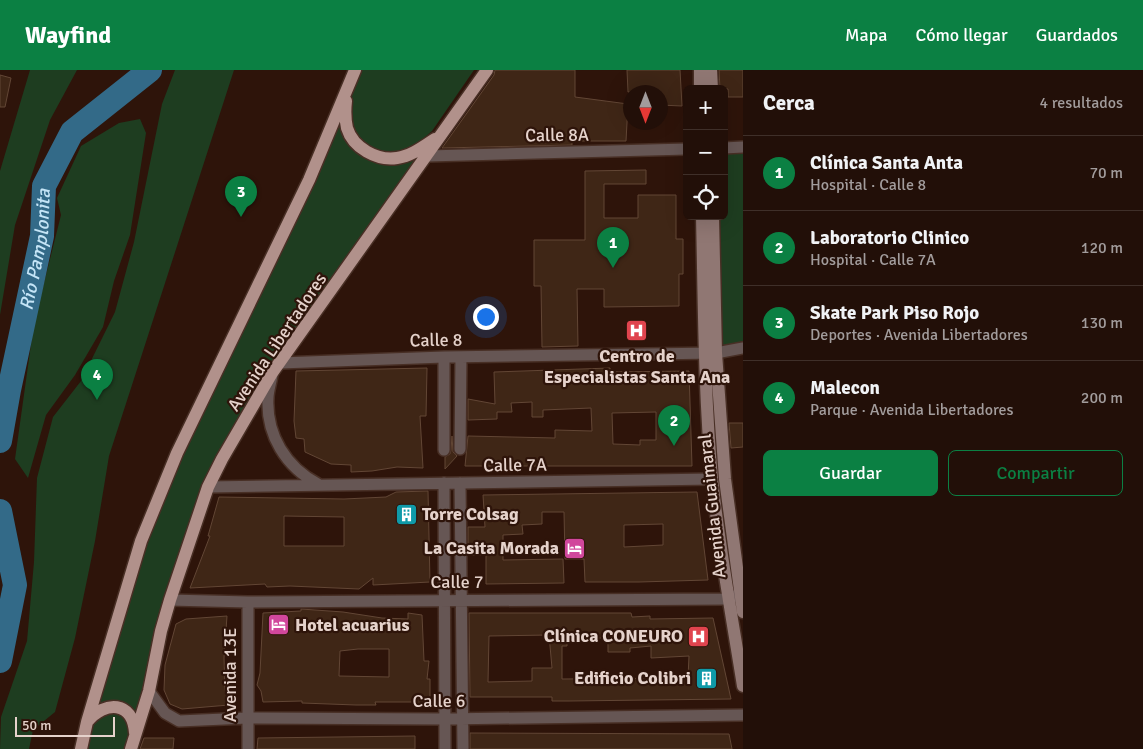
<!DOCTYPE html>
<html lang="es">
<head>
<meta charset="utf-8">
<style>
  :root { --surface:#220f08; --page:#2a1812; --text:#f1f3f6; --muted:#a29c9c; --line:#3f2f29; --accent:#0b8043 }
  body { margin:0; font-family:Signika,sans-serif; background:var(--page); color:var(--text) }
  .controls { position:absolute; right:15px; top:15px; display:grid; overflow:hidden; border-radius:8px; box-shadow:0 5px 20px #0002 }
  .controls button { width:45px; height:45px; display:grid; place-items:center; padding:0; border:0; border-bottom:1px solid var(--line); background:var(--surface); color:var(--text); font:25px sans-serif }
  .compass { position:absolute; left:623px; top:15px; width:45px; height:45px; border-radius:50%; background:var(--surface); box-shadow:0 5px 20px #0002; rotate:180deg }
  .scale { position:absolute; left:15px; bottom:12px; width:100px; box-sizing:border-box; padding-left:5px; border:2px solid #e5d2cb; border-top:0; font-size:14px; line-height:18px; white-space:nowrap; color:#e5d2cb; -webkit-text-stroke:4px #2e140a; paint-order:stroke }
  .you { position:absolute; left:485px; top:246px; width:18px; height:18px; margin:-12px; border:4px solid #fff; border-radius:50%; background:#1a73e8; box-shadow:0 0 0 8px #1a73e833 }
  .badge { display:grid; place-items:center; width:32px; height:32px; border-radius:50%; background:var(--accent); color:#fff; font-size:16px; font-weight:700 }
  .pin { position:absolute; translate:-50% -41px; filter:drop-shadow(0 1px 2px #0008) }
  .pin::after { content:''; position:absolute; top:26px; width:18px; height:15px; background:inherit; clip-path:polygon(0 0,100% 0,50% 100%) }
  .list { margin:0; padding:0; list-style:none }
  h2 { display:flex; justify-content:space-between; align-items:center; height:65px; margin:0; padding:0 20px; font-size:21px }
  h2 small { font-size:16px; font-weight:400; color:var(--muted) }
  .list li { display:grid; grid-template-columns:32px 1fr auto; gap:15px; align-items:center; box-sizing:border-box; height:75px; padding:0 20px; border-top:1px solid var(--line) }
  .list b { display:block; font-size:19px; white-space:nowrap }
  .list p { margin:0; font-size:16px; white-space:nowrap; color:var(--muted) }
  .list em { font-size:16px; font-style:normal; color:var(--muted) }
  .actions { display:flex; gap:10px; padding:15px 20px }
  .actions a { flex:1; padding:11px 0; border:1px solid var(--accent); border-radius:8px; text-align:center; font-size:18px; color:var(--accent) }
  .actions .main { background:var(--accent); color:#fff }
  .icon { flex:none; width:28px; height:28px; fill:none; stroke:currentColor; stroke-width:2; stroke-linecap:round; stroke-linejoin:round }
  .map { position:relative; flex:none; width:743px; height:679px; overflow:hidden }
  header { display:flex; align-items:center; gap:30px; box-sizing:border-box; height:70px; padding:0 25px; background:var(--accent); color:#fff }
  header strong { font-size:24px }
  nav { display:flex; gap:28px; margin-inline-start:auto; font-size:18px }
  main { display:flex }
  aside { flex:1; background:var(--surface) }
  .map>svg:first-child { display:block }
  .green { fill:#1e3d20 }
  .lines { fill:none; stroke-linecap:round; stroke-linejoin:round }
  .river { stroke:#336a88; stroke-width:24 }
  .building { fill:#3f2616; stroke:#624635; fill-rule:evenodd }
  .street-casing { stroke:#482f25; stroke-width:14 }
  .secondary-casing { stroke:#482f25; stroke-width:15 }
  .primary-casing { stroke:#482f25; stroke-width:15 }
  .street { stroke:#665654; stroke-width:11 }
  .secondary { stroke:#907773; stroke-width:12 }
  .primary { stroke:#b1918b; stroke-width:12 }
  .labels { text-anchor:middle; dominant-baseline:central; stroke-width:4.5; stroke-linejoin:round; paint-order:stroke }
  .street-label { font-size:18px; fill:#e5d2cb; stroke:#2e140a }
  .poi-label { font-size:18px; font-weight:bold; fill:#e5d2cb; stroke:#2e140a; text-anchor:end }
  .water-label { font-size:19px; font-style:italic; fill:#c4e4f6; stroke:#2e140a }
</style>
</head>
<body>
<header>
<strong>Wayfind</strong>
<nav><a>Mapa</a><a>Cómo llegar</a><a>Guardados</a></nav>
</header>
<main>
<div class="map">
<svg width="743" height="679" viewBox="0 0 743 679">
  <rect width="100%" height="100%" fill="#2e140a"/>
  <path class="green" d="M30,0h47l-27,50 -35,105 -15,90v-144z
    M175,0h59l-125,386 -14,85 -20,97 -20,74 -22,18 -4,19h-29l1,-32 26,-76 7,-79 3,-84 16,-61 28,-36 34,-69 19,-70 28,-138z
    M361,0h113l-42,61 -25,22h-18l-17,-4 -13,-9 -7,-12 -2,-29z
    M341,46l3,13 39,34 20,1 16,-7 -213,328 -70,236 -8,-11 -36,2 52,-169 34,-83z
    M140,49l6,14 -16,102 -16,46 -11,46 -28,48 -29,40 -18,63 -13,-19 19,-136 27,-108 -4,-17 24,-52 38,-23z
    M743,80v192l-22,5 -3,-131h6v-65z
    M113,638l19,16 -3,25h-45l5,-25z"/>
  <g class="lines">
    <g class="river">
      <path id="s1" d="M0,371l9,-51 33,-154 2,-50 28,-54 78,-62"/>
      <path d="M0,441l15,74 -15,76"/>
    </g>
  </g>
  <path class="building" d="M495,0h80v27l53,7 -2,37h-54v4l-130,3 52,-73z
    M627,0h53l2,36 -22,-1v-13h-32z
    M719,0h24v27h-15v-8h-8z
    M0,5l11,3 -6,29h-5z
    M646,100v14h-42v34h34v-23h38v44h7v35h-4v32l-75,1v-18h-27l1,57 -36,1 -1,-61h-7v-46h51v-69z
    M427,298l-1,48h-6l3,52 -26,-1 -25,4 -21,1v-7l-20,-1 -26,-12 -1,-13 -8,-1 -2,-17 2,-50z
    M610,298v4l79,-1 3,95h-227l3,-30 87,2v-8l37,1 -1,-23 -48,2v7h-11v-15l-21,1 1,9h-15v7l-29,1v-21l27,5 -1,-32zM656,342v28h-16v5l-27,-1 -1,-31z
    M729,353h14v24l-12,1z
    M452,366l1,16 4,4 -12,13v-12l5,-3 1,-4z
    M428,421l2,91 -57,3v-7l-14,11 -69,-3 -23,1 -2,-3 -75,4 20,-52h-2l11,-39 125,2 42,-2 10,-5zM284,446l60,1v29h-60z
    M697,422l11,88 -69,2h-54l-1,-23h-19l-1,-47h-22v12l-20,1 1,9 -20,1v25l60,-1 1,24 -78,1v-29h-18v-28h17l-2,-32zM663,454v21l-39,2v-22z
    M301,539l42,3 39,6 26,1v-6l14,2 2,46h5l-2,18h3v26h-14v-3h-41l1,3h-20l-54,-2v-2l-39,1 -2,-11 -4,-6 3,-12 3,-60 38,-2zM358,579h31v28l-50,-1 1,-25z
    M469,543h162l1,4 18,-1v3l63,-1 18,81 -162,2h-17v-4h-82zM549,565l3,33h-20v13l-44,1 1,-46zM567,568h41v14h22v-4l21,-2v12l38,-2 -1,22 -126,1v-33h5z
    M227,546l-3,42 1,31 4,16 -47,4 -12,-5 -6,-14 1,-25 11,-41 10,-5z
    M470,663l259,1 3,15h-262z
    M415,666v13h-158l1,-11z
    M144,668h30l-1,11h-33z"/>
  <g class="lines">
    <defs>
      <path id="street" d="M724,78l19,-1
        M428,86l259,-7
        M280,293l164,-6 272,-4 27,-5
        M272,305c-1,8 -4,16 -4,23 -2,37 18,69 50,86
        M460,379l1,-92
        M444,380v-93
        M444,413l1,266
        M460,413l3,266
        M208,417l504,-8
        M170,530l78,2 480,-3 9,-4
        M248,532v147
        M149,621l16,22 14,8 68,-3 197,1 299,-4"/>
      <path id="secondary" d="M700,0v19
        M711,0l1,19
        M702,146c2,88 2,176 10,263 7,69 20,138 31,207
        M713,146l3,137 9,126 18,133"/>
      <path id="primary" d="M346,31c-1,9 -1,18 1,27 6,20 30,33 50,30 14,-2 26,-11 38,-19
        M87,652c18,-22 46,-21 48,11
        M81,679l6,-27 54,-181 36,-88 132,-273 46,-110
        M131,679l18,-58 12,-60 9,-31 38,-113 14,-28 50,-86 215,-303"/>
    </defs>
    <use href="#street" class="street-casing"/>
    <use href="#secondary" class="secondary-casing"/>
    <use href="#primary" class="primary-casing"/>
    <use href="#street" class="street"/>
    <use href="#secondary" class="secondary"/>
    <use href="#primary" class="primary"/>
  </g>
  <defs>
    <symbol id="hospital-square" viewBox="-11 -11 22 22"><rect x="-9" y="-9" width="18" height="18" rx="4" fill="#e0444e" stroke="#2e140a"/><path d="M-5-5h3v3.5h4V-5h3V5h-3V1.5h-4V5h-3Z" fill="#fff"/></symbol>
    <symbol id="building-square" viewBox="-11 -11 22 22"><rect x="-9" y="-9" width="18" height="18" rx="4" fill="#0f9aa8" stroke="#2e140a"/><path d="M-4-6H4V6H1V3H-1V6H-4ZM-2.5-4.3h1.7v1.8h-1.7ZM.8-4.3h1.7v1.8H.8ZM-2.5-1h1.7V.8h-1.7ZM.8-1h1.7V.8H.8Z" fill="#fff"/></symbol>
    <symbol id="hotel-square" viewBox="-11 -11 22 22"><rect x="-9" y="-9" width="18" height="18" rx="4" fill="#d1479c" stroke="#2e140a"/><path d="M-6-4.5h1.5V1H6V5H4.5V3h-9V5H-6ZM-4 0a1.8 1.8 0 1 1 3.6 0ZM.5 0V-2.5h3Q6-2.5 6 0Z" fill="#fff"/></symbol>
  </defs>
  <g fill-rule="evenodd">
    <use href="#hospital-square" x="624" y="248" width="25" height="25"/>
    <use href="#building-square" x="394" y="432" width="25" height="25"/>
    <use href="#hotel-square" x="562" y="466" width="25" height="25"/>
    <use href="#hotel-square" x="266" y="542" width="25" height="25"/>
    <use href="#hospital-square" x="686" y="554" width="25" height="25"/>
    <use href="#building-square" x="694" y="596" width="25" height="25"/>
  </g>
  <g class="labels">
    <g class="street-label">
      <text transform="translate(557 65) rotate(-1)">Calle 8A</text>
      <text transform="translate(436 270) rotate(-1)">Calle 8</text>
      <text transform="translate(277 272) rotate(-56)">Avenida Libertadores</text>
      <text transform="translate(515 395) rotate(-1)">Calle 7A</text>
      <text transform="translate(712 436) rotate(-96)">Avenida Guaimaral</text>
      <text x="457" y="512">Calle 7</text>
      <text transform="translate(230 605) rotate(-90)">Avenida 13E</text>
      <text x="439" y="631">Calle 6</text>
    </g>
    <g class="poi-label">
      <text x="637" y="286" text-anchor="middle">Centro de<tspan x="637" dy="21">Especialistas Santa Ana</tspan></text>
      <text x="422" y="444" text-anchor="start">Torre Colsag</text>
      <text x="559" y="478">La Casita Morada</text>
      <text x="295" y="555" text-anchor="start">Hotel acuarius</text>
      <text x="683" y="566">Clínica CONEURO</text>
      <text x="691" y="608">Edificio Colibri</text>
    </g>
    <g class="water-label">
      <text stroke="none"><textPath href="#s1" startOffset="195">Río Pamplonita</textPath></text>
    </g>
  </g>
</svg>
<div class="controls">
<button>+</button>
<button>−</button>
<button><svg class="icon" aria-label="locate" viewBox="0 0 24 24"><circle cx="12" cy="12" r="6"/><path d="M12 2v4M12 18v4M2 12h4M18 12h4"/></svg></button>
</div>
<svg class="compass" viewBox="-18 -18 36 36"><path d="M0-13l5 13h-10z" fill="#e53935"/><path d="M0 13l5-13h-10z" fill="#a29c9c"/></svg>
<div class="scale">50 m</div>
<div class="you"></div>
<div class="pin badge" style="left:613px;top:198px">1</div>
<div class="pin badge" style="left:674px;top:376px">2</div>
<div class="pin badge" style="left:241px;top:147px">3</div>
<div class="pin badge" style="left:97px;top:330px">4</div>
</div>
<aside>
<h2>Cerca<small>4 resultados</small></h2>
<ul class="list">
<li><span class="badge">1</span><div><b>Clínica Santa Anta</b><p>Hospital · Calle 8</p></div><em>70 m</em></li>
<li><span class="badge">2</span><div><b>Laboratorio Clinico</b><p>Hospital · Calle 7A</p></div><em>120 m</em></li>
<li><span class="badge">3</span><div><b>Skate Park Piso Rojo</b><p>Deportes · Avenida Libertadores</p></div><em>130 m</em></li>
<li><span class="badge">4</span><div><b>Malecon</b><p>Parque · Avenida Libertadores</p></div><em>200 m</em></li>
</ul>
<div class="actions"><a class="main">Guardar</a><a>Compartir</a></div>
</aside>
</main>
</body>
</html>
